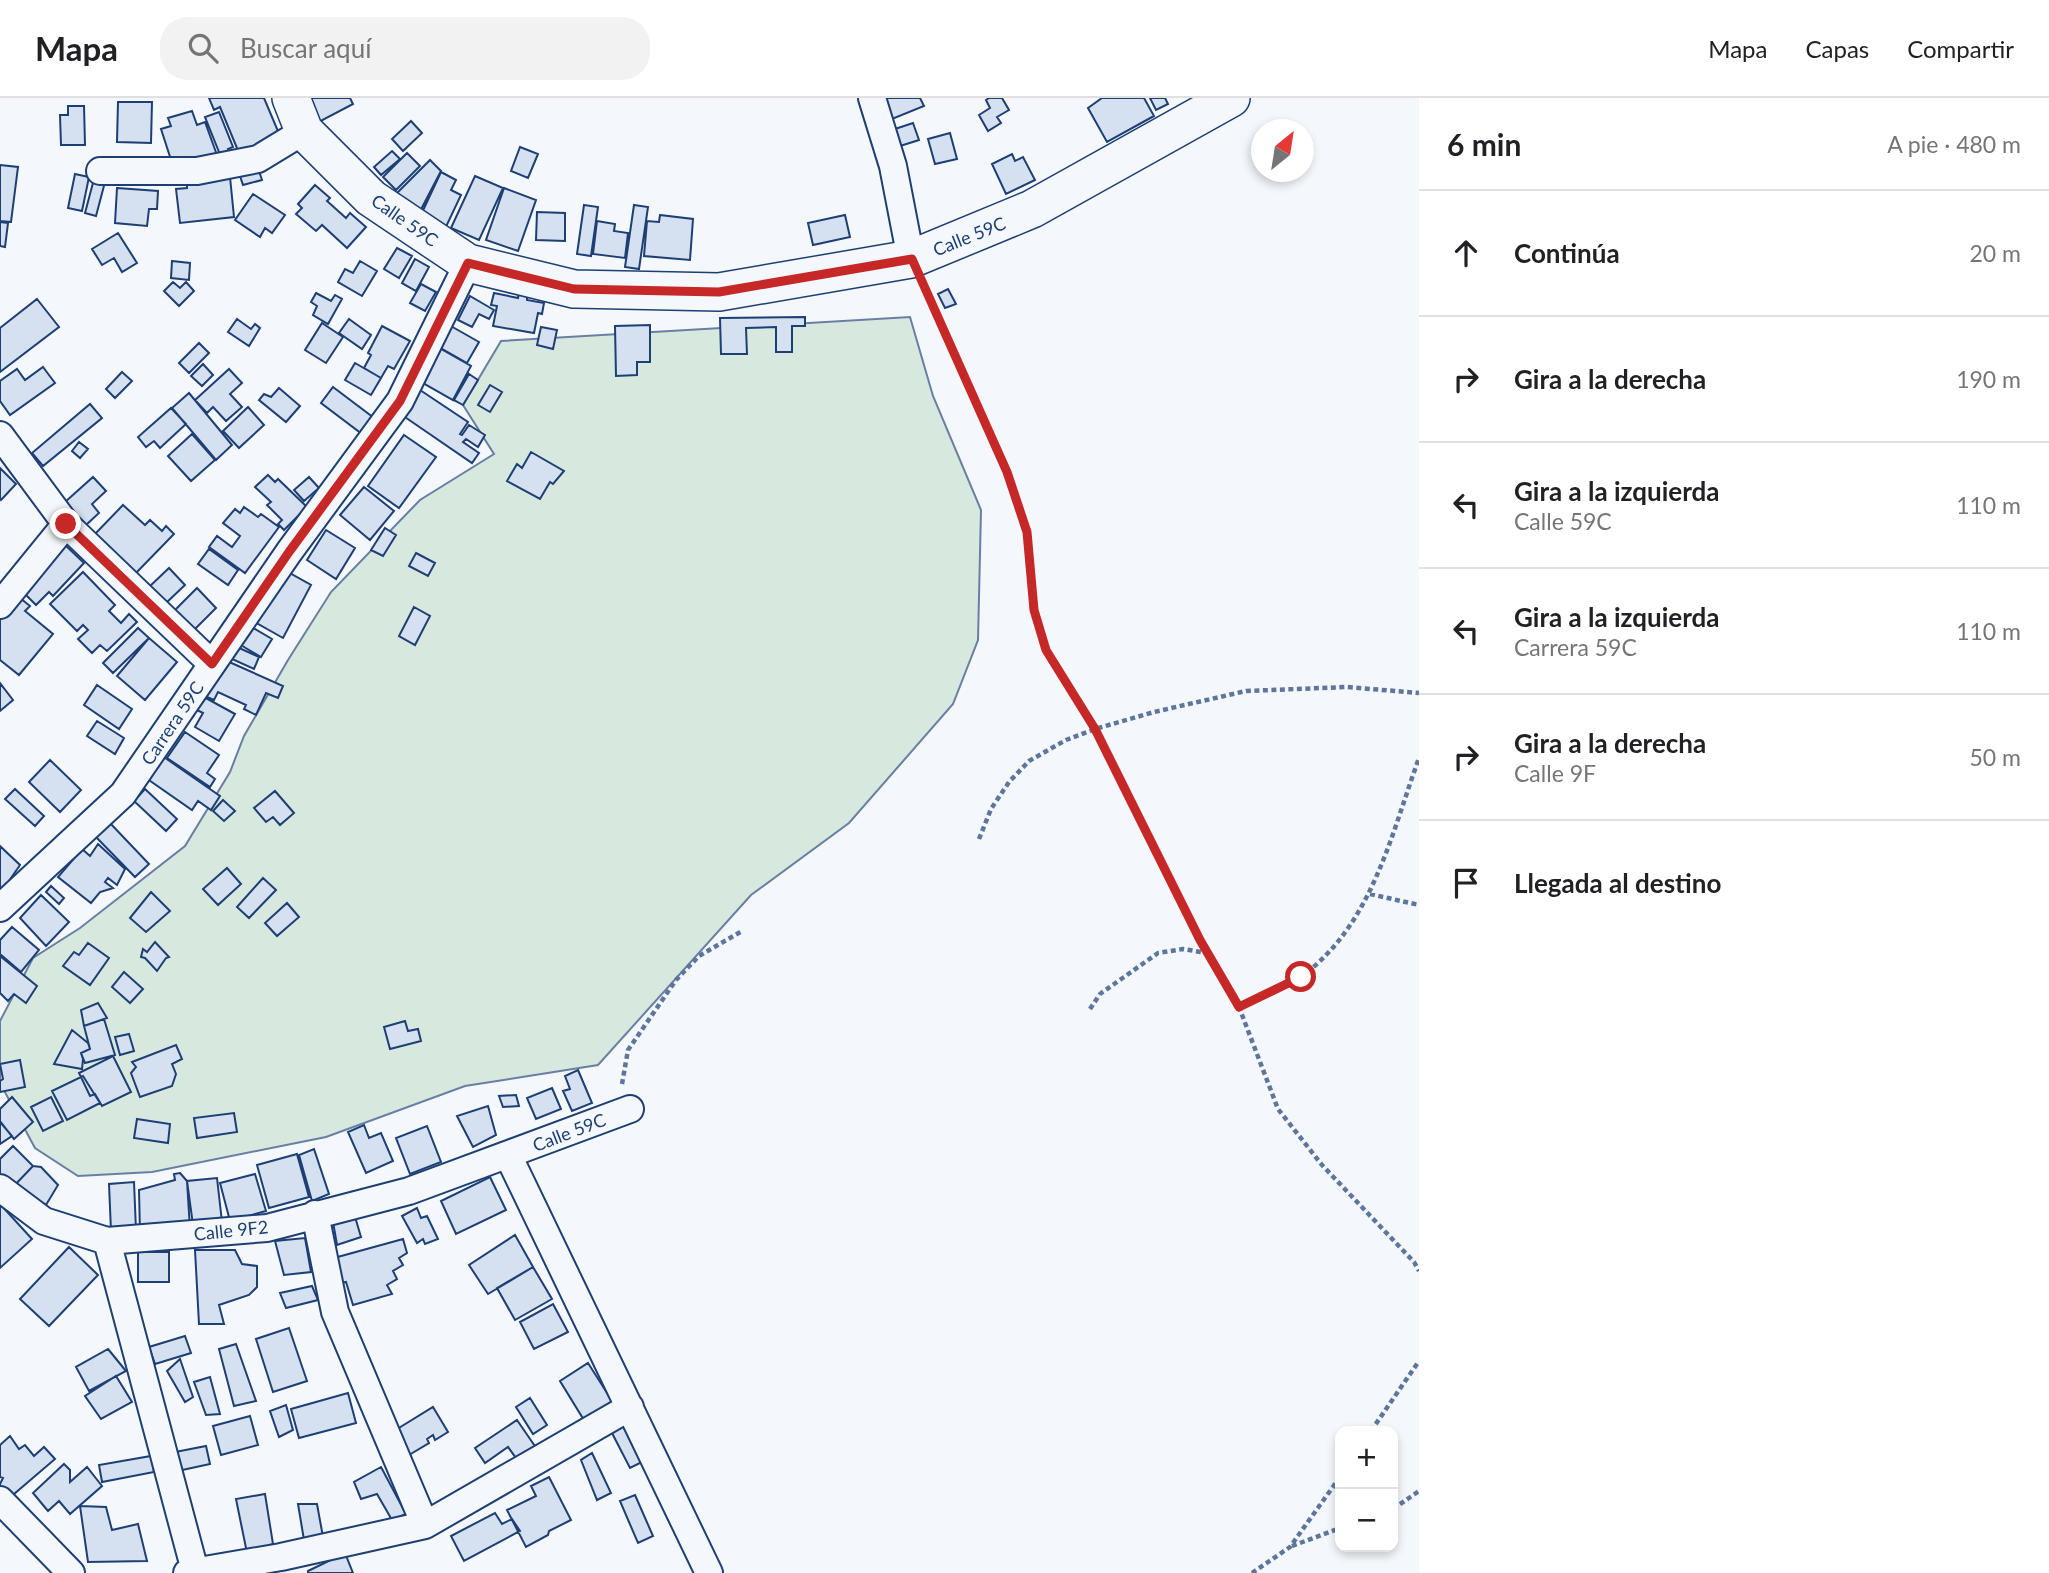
<!DOCTYPE html>
<html lang="es">
<head>
<meta charset="utf-8">
<style>
  :root { --surface:#fff; --page:#f2f2f2; --text:#202124; --muted:#757577; --line:#e0e0e0 }
  body { margin:0; font-family:Lato,sans-serif; background:var(--page); color:var(--text) }
  .controls { position:absolute; right:21px; bottom:21px; display:grid; overflow:hidden; border-radius:14px; box-shadow:0 4px 10px #0003 }
  .controls button { width:63px; height:63px; display:grid; place-items:center; padding:0; border:0; border-bottom:2px solid var(--line); background:var(--surface); color:var(--text); font:35px sans-serif }
  .compass { position:absolute; left:1251px; top:21px; width:63px; height:63px; border-radius:50%; background:var(--surface); box-shadow:0 4px 10px #0003; rotate:30deg }
  .stop { position:absolute; width:21px; height:21px; margin:-16px; border:5px solid #c62828; border-radius:50%; background:#fff }
  .stop.end { background:#c62828; border-color:#fff; box-shadow:0 2px 7px #0008 }
  .list { margin:0; padding:0; list-style:none }
  h2 { display:flex; justify-content:space-between; align-items:center; height:91px; margin:0; padding:0 28px; font-size:30px }
  h2 small { font-size:23px; font-weight:400; color:var(--muted) }
  .list li { display:grid; grid-template-columns:46px 1fr auto; gap:21px; align-items:center; box-sizing:border-box; height:126px; padding:0 28px; border-top:2px solid var(--line) }
  .list b { display:block; font-size:26px; white-space:nowrap }
  .list p { margin:0; font-size:23px; white-space:nowrap; color:var(--muted) }
  .list em { font-size:23px; font-style:normal; color:var(--muted) }
  .icon { flex:none; width:38px; height:38px; fill:none; stroke:currentColor; stroke-width:2; stroke-linecap:round; stroke-linejoin:round }
  .map { position:relative; flex:none; width:1419px; height:1475px; overflow:hidden }
  header { display:flex; align-items:center; gap:42px; box-sizing:border-box; height:98px; padding:0 35px; background:var(--surface); border-bottom:2px solid var(--line) }
  header strong { font-size:33px }
  nav { display:flex; gap:38px; margin-inline-start:auto; font-size:24px }
  .search { width:490px; height:63px; background:var(--page); display:flex; align-items:center; gap:18px; box-sizing:border-box; padding:0 24px; border-radius:28px; color:var(--muted); font-size:26px }
  main { display:flex }
  aside { flex:1; background:var(--surface) }
  .map>svg:first-child { display:block }
  .green { fill:#d7e8df; stroke:#687fa3; stroke-width:2 }
  .building { fill:#d5e0f0; stroke:#1d3f73; stroke-width:2 }
  .lines { fill:none; stroke-linecap:round; stroke-linejoin:round }
  .street-casing { stroke:#1d3f73; stroke-width:30 }
  .secondary-casing { stroke:#1d3f73; stroke-width:40 }
  .path { stroke:#5e769c; stroke-width:4.5; stroke-dasharray:5 3.5; stroke-linecap:butt }
  .street { stroke:#f4f7fb; stroke-width:26 }
  .secondary { stroke:#f4f7fb; stroke-width:37 }
  .route { stroke:#c62828; stroke-width:9 }
  .labels { text-anchor:middle; dominant-baseline:central; stroke-width:5; stroke-linejoin:round; paint-order:stroke }
  .street-label { font-size:18px; fill:#1d3f73; stroke:#f4f7fb }
</style>
</head>
<body>
<header>
<strong>Mapa</strong>
<div class="search"><svg class="icon" aria-label="search" viewBox="0 0 24 24"><circle cx="10" cy="10" r="6"/><path d="M15 15l6 6"/></svg>Buscar aquí</div>
<nav><a>Mapa</a><a>Capas</a><a>Compartir</a></nav>
</header>
<main>
<div class="map">
<svg width="1419" height="1475" viewBox="0 0 1419 1475">
  <rect width="100%" height="100%" fill="#f4f7fb"/>
  <path class="green" d="M910,219l23,79 48,114 -3,130 -25,64 -104,119 -98,72 -153,170 -133,21 -139,51 -174,35 -74,4 -43,-28 -35,-65v-62l33,-63 47,-30 105,-82 45,-74 14,-36 44,-76 43,-68 89,-92 74,-46 -31,-49 38,-64z"/>
  <path class="building" d="M209,0h55l16,38 -41,17 -19,-46 -6,3z
    M304,0h46l3,6 -36,19z
    M884,0h36l4,8 -32,13z
    M989,0h13l7,12 -12,7 4,6 -13,8 -9,-16 11,-7 -4,-8z
    M1102,0h42l10,18 -47,26 -19,-34z
    M1150,0h15l3,6 -12,6z
    M118,4h34l-1,41 -34,-1z
    M68,8h16l1,39h-24l-1,-30h8z
    M192,13l5,14 8,-3 12,33 -43,14 -13,-40 10,-3 -3,-8z
    M219,14l14,35 -5,2 2,4 -9,4 -16,-40z
    M411,23l11,12 -19,18 -11,-12z
    M913,25l6,17 -22,7 -5,-17z
    M950,35l7,26 -22,5 -7,-25z
    M520,49l18,7 -10,24 -17,-7z
    M392,53l8,8 -19,16 -7,-8z
    M407,55l13,13 -24,24 -13,-13z
    M1012,56l3,7 8,-4 12,23 -29,14 -14,-30z
    M430,62l11,11 -25,48 -23,-22z
    M256,64l6,18 -19,5 -6,-18z
    M0,67l18,2 -7,55 -11,-1z
    M441,74l15,8 -5,10 10,5 -17,36 -25,-12z
    M75,76l14,3 -7,34 -14,-3z
    M475,78l28,12 -24,52 -28,-12z
    M230,79l4,40 -54,6 -4,-34 11,-1v-6z
    M94,81l11,3 -9,34 -11,-3z
    M315,87l15,13 -3,3 19,17 4,-5 16,14 -19,21 -25,-23 -6,6 -20,-17 6,-6 -4,-4z
    M117,90l41,3 -1,18h-8l-2,17 -32,-3z
    M504,90l32,12 -18,51 -32,-11z
    M253,96l32,21 -13,18 -7,-5 -5,9 -25,-17z
    M584,107l14,2 -7,49 -14,-2z
    M634,107l14,2 -9,62 -14,-2z
    M537,114l28,1v28l-29,-1z
    M660,117l33,4 -3,41 -46,-4 3,-35 12,1z
    M845,117l5,22 -37,8 -5,-22z
    M597,123l18,3 -1,7 14,2 -3,25 -32,-4z
    M0,124l8,1 -3,24 -5,-1z
    M118,135l19,30 -15,9 -8,-14 -12,7 -10,-16z
    M397,150l15,8 -13,22 -15,-9z
    M415,161l14,8 -13,24 -14,-8z
    M172,163l18,2 -1,17 -18,-2z
    M360,163l17,10 -15,25 -24,-14 7,-13 8,4z
    M173,184l7,6 6,-6 8,9 -15,15 -15,-15z
    M421,186l15,8 -11,19 -15,-8z
    M948,191l8,15 -11,4 -7,-14z
    M316,195l15,8 4,-6 7,4 -14,25 -15,-9 4,-9 -6,-4z
    M494,195l24,5 1,-5 8,2v5l17,3 -2,11 -4,-1 -4,20 -41,-7 4,-20 -6,-1z
    M470,198l24,14 -5,9 -10,-5 -7,13 -14,-7z
    M37,201l22,28 -59,45v-44z
    M805,219v9h-13v26h-16v-25l-30,1 1,26h-26l-1,-36z
    M237,221l14,10 4,-5 5,4 -11,18 -21,-14z
    M349,221l22,16 -9,14 -23,-16z
    M442,223l37,21 -12,21 -37,-21z
    M322,225l21,14 -17,26 -21,-13z
    M650,227v37h-13v13l-21,1 -1,-50z
    M382,228l28,15 -16,28 -6,-3 -7,12 -17,-10 7,-13 -3,-2z
    M541,229l16,3 -4,19 -16,-4z
    M199,245l10,10 -20,20 -10,-10z
    M434,247l37,21 -18,34 -37,-21z
    M355,265l26,15 -10,17 -26,-15z
    M203,266l10,11 -11,11 -11,-10z
    M43,269l12,16 -45,32 -10,-14v-20l17,-12 8,11z
    M229,271l13,14 -12,11 12,13 -16,14 -13,-14 -6,6 -12,-13z
    M122,274l10,9 -17,17 -9,-9z
    M469,276l9,6 -15,25 -9,-5z
    M490,287l12,7 -12,20 -12,-7z
    M333,289l45,34 -12,16 -45,-34z
    M279,290l21,18 -14,16 -27,-22 5,-6 7,3z
    M420,292l48,32 -8,12 2,1 7,-10 16,10 -7,12 -12,-8 -3,3 16,11 -7,10 -73,-50 13,-12z
    M189,295l43,52 -16,15 -44,-52z
    M90,306l12,14 -59,48 -11,-13z
    M248,309l16,18 -25,23 -16,-17z
    M171,310l15,16 -26,24 -6,-7 -8,6 -8,-10z
    M192,336l23,26 -24,21 -23,-25z
    M404,337l32,22 -37,51 -31,-22z
    M79,344l9,7 -8,9 -8,-7z
    M531,354l33,19 -11,13 -3,-2 -10,17 -33,-18 10,-17 5,4z
    M0,370l16,16 -15,16 -1,-1z
    M268,377l7,7 3,-3 29,28 -23,23 -6,-6 4,-4 -15,-15 4,-3 -16,-15z
    M93,379l13,14 -14,13 7,9 -13,12 -21,-23z
    M309,379l10,11 -15,13 -10,-11z
    M364,389l30,24 -24,29 -30,-25z
    M123,407l22,20 5,-5 12,11 4,-5 8,8 -39,40 -40,-40z
    M244,409l14,10 3,-3 18,13 -34,46 -36,-26 8,-11 15,11 8,-11 -17,-13 12,-14 5,4z
    M385,430l11,7 -13,21 -12,-6z
    M326,432l29,18 -19,31 -29,-19z
    M63,445l21,20 -31,33 -4,-4 -13,13 -16,-16z
    M209,451l29,21 -10,15 -30,-21z
    M416,455l19,10 -7,13 -19,-10z
    M279,469l32,18 -28,53 -32,-18z
    M169,470l16,17 -20,19 -16,-17z
    M83,474l32,33 -6,6 12,12 8,-9 8,8 -30,29 -7,-6 -8,8 -14,-14 10,-9 -5,-5 -6,6 -27,-27z
    M197,490l19,20 -27,27 -19,-20z
    M15,496l15,12 -5,5 28,23 -34,41 -19,-15v-48z
    M414,509l16,9 -15,29 -16,-9z
    M250,528l22,13 -11,18 -22,-13z
    M138,530l11,10 -36,35 -10,-10z
    M149,540l28,24 -32,38 -28,-24z
    M237,549l22,10 -5,12 -22,-10z
    M227,563l56,25 -5,12 -12,-5 -10,22 -12,-6 2,-4 -28,-13 -4,8 -14,-6z
    M0,585l13,17 -13,11z
    M97,587l35,24 -13,20 -35,-24z
    M204,599l31,17 -16,27 -24,-14 8,-14 -6,-3z
    M97,623l27,17 -9,16 -28,-18z
    M185,634l34,23 -12,18 8,6 -5,8 -43,-29z
    M161,657l59,41 -9,14 -13,-9 -6,9 -46,-32z
    M50,662l31,30 -21,22 -31,-30z
    M15,691l29,27 -9,10 -30,-27z
    M145,691l32,30 -11,12 -32,-30z
    M275,693l19,22 -14,12 -7,-8 -7,5 -12,-14z
    M223,702l12,11 -11,10 -11,-10z
    M109,724l40,42 -14,13 -40,-41z
    M98,746l27,25 -8,16 -9,-7 -3,4 8,6 -13,4 -9,11 -33,-26 24,-28 8,7z
    M0,748l20,19 -20,29z
    M227,770l14,16 -23,21 -15,-16z
    M263,780l13,12 -27,28 -12,-11z
    M51,788l13,12 -5,6 -13,-12z
    M151,794l19,19 -24,21 -16,-14z
    M41,797l28,27 -23,24 -26,-28z
    M287,805l12,14 -22,19 -12,-13z
    M12,829l27,23 -18,22 -21,-18v-14z
    M155,844l14,15 -3,1 -9,13 -12,-13 -4,-1 2,-8 4,3z
    M88,845l21,15 -19,27 -27,-19 11,-14 5,3z
    M0,858l37,30 -11,17 -12,-9 -6,7 -8,-8z
    M124,874l19,17 -13,14 -18,-16z
    M98,905l9,15 -23,8 -3,-16z
    M104,921l11,36 -30,8 -4,-10 9,-4 -6,-23z
    M405,923l3,10 10,-2 3,12 -31,8 -6,-22z
    M72,932l16,13 2,6 -9,4 2,6 -1,10 -28,-5z
    M129,936l5,17 -14,4 -5,-18z
    M176,947l6,14 -10,5 4,10 -4,12 -32,11 -9,-24 5,-6 -4,-5z
    M113,958l18,36 -29,14 -7,-12 -5,2 -11,-23z
    M20,962l5,27 -25,5v-11l3,-2 -3,-15z
    M578,972l14,33 -20,8 -9,-20 7,-2 -5,-13z
    M83,978l17,27 -33,17 -15,-29z
    M552,990l9,21 -25,10 -9,-21z
    M516,997l3,11 -16,1 -4,-11z
    M12,999l21,25 -19,17 -14,-18v-12z
    M51,999l12,24 -20,10 -12,-24z
    M488,1008l8,29 -23,12 -16,-31z
    M234,1015l3,19 -40,6 -3,-20z
    M137,1021l33,5 -2,19 -34,-5z
    M0,1024l12,14 -12,8z
    M364,1027l5,13 12,-5 12,28 -27,12 -18,-41z
    M427,1028l14,36 -31,12 -14,-36z
    M13,1048l20,20 -21,22 -12,-12v-17z
    M314,1051l15,45 -17,7 -13,-46z
    M297,1056l12,43 -40,11 -12,-43z
    M33,1068l8,1 17,18 -12,20 -34,-17z
    M180,1075l7,8 3,48 -50,4 -1,-43 36,-10 -1,-6z
    M255,1076l11,37 -36,10 -10,-38z
    M490,1079l16,33 -50,24 -15,-33z
    M217,1080l5,44 -29,3 -6,-44z
    M134,1084l2,48 -25,1 -2,-47z
    M0,1106l32,35 -32,29z
    M417,1110l4,10 6,-2 11,23 -13,5 -2,-5 -6,4 -15,-27z
    M353,1112l8,27 -24,8 -5,-29z
    M515,1137l18,32 -45,27 -19,-29z
    M305,1140l6,34 -27,3 -9,-34z
    M403,1141l4,14 -8,5 4,7 -10,6 4,8 -10,6 5,9 -39,11 -7,-23 -5,1 -7,-25z
    M69,1149l29,28 -49,51 -29,-27z
    M195,1152h40l7,14 15,2v21l-8,8 -30,10 5,19h-25z
    M138,1154h31v30h-31z
    M533,1169l19,32 -37,21 -18,-32z
    M312,1188l6,14 -32,8 -6,-15z
    M553,1206l15,28 -34,17 -14,-27z
    M289,1230l18,53 -34,11 -17,-53z
    M185,1238l6,17 -36,11 -6,-17z
    M236,1246l20,57 -22,5 -15,-57z
    M108,1251l18,22 -37,20 -13,-24z
    M180,1261l13,38 -8,5 -18,-31z
    M588,1265l28,44 -29,18 -27,-44z
    M116,1278l16,26 -31,17 -16,-23z
    M210,1279l10,37 -14,1 -12,-33z
    M348,1295l8,30 -57,15 -8,-29z
    M530,1300l17,27 -14,9 -17,-27z
    M286,1307l7,25 -14,7 -9,-26z
    M433,1309l15,25 -13,8 -2,-5 -6,4 2,4 -20,12 -15,-24z
    M250,1318l8,29 -37,10 -8,-29z
    M517,1322l22,32 -18,13 -13,-18 -23,16 -10,-15z
    M623,1328l19,36 -12,6 -18,-35z
    M10,1338l9,13 6,-4 9,11 10,-9 11,12 -48,41 -7,-8v-8l3,-6 -3,-1v-32z
    M206,1348l4,18 -37,8 -3,-19z
    M592,1355l19,40 -14,7 -16,-40z
    M151,1358l3,16 -52,10 -3,-17z
    M64,1366l6,6v12l17,-15 15,19 -32,28 -11,-13 -11,10 -15,-18z
    M381,1369l25,47 -14,6 -15,-26 -16,5 -7,-17z
    M549,1379l22,43 -22,11 -1,4 -22,12 -19,-37 29,-14 -5,-10z
    M265,1396l8,50 -26,9 -11,-54z
    M635,1397l18,41 -15,7 -18,-42z
    M298,1406h19l6,33 -19,3z
    M80,1408l26,1 6,23 26,-6 9,37 -59,1z
    M495,1415l7,11 10,-5 8,12 -56,30 -13,-25z
    M345,1455l8,20h-45v-2z"/>
  <g class="lines">
    <defs>
      <path id="street" d="M872,0l21,68 18,93
        M100,73h97l61,-12 46,-28
        M0,337l66,89 146,140
        M0,507l66,-81
        M0,810l123,-114 166,-242 111,-151 68,-138
        M508,1057l201,418
        M0,1090l44,33 63,20 160,-13 142,-37 221,-82
        M315,1116l20,98 90,213
        M107,1143l88,330
        M0,1402l71,73
        M187,1475l94,-16 144,-32 205,-118"/>
      <path id="secondary" d="M291,0l13,33 67,67 97,65 106,26 145,3 192,-33 121,-50 199,-111"/>
    </defs>
    <use href="#street" class="street-casing"/>
    <use href="#secondary" class="secondary-casing"/>
    <path class="path" d="M924,190l83,184 19,60 8,78 12,40 49,79 105,211 39,67 39,102 44,56 92,97 5,9
      M979,741l12,-30 18,-27 20,-21 37,-21 29,-11 59,-17 92,-21 101,-4 72,6
      M1370,796l49,11
      M1239,909c20,-10 45,-18 63,-31 70,-51 89,-141 117,-218
      M1090,911l10,-15 58,-41 25,-4 24,4
      M622,986l6,-34 48,-70 23,-24 43,-25
      M1371,1333l48,-70
      M1393,1411l26,-18
      M1292,1448l48,-18
      M1252,1475l38,-26 50,-70"/>
    <use href="#street" class="street"/>
    <use href="#secondary" class="secondary"/>
  </g>
  <g class="lines">
    <path class="route" d="M66,426l146,140 77,-112 111,-151 68,-138 106,26 145,3 193,-33 95,213 20,60 7,78 12,40 49,79 105,211 39,67 62,-30"/>
  </g>
  <g class="labels">
    <g class="street-label">
      <text transform="translate(405 122) rotate(35)">Calle 59C</text>
      <text transform="translate(969 138) rotate(-22)">Calle 59C</text>
      <text transform="translate(172 625) rotate(-56)">Carrera 59C</text>
      <text transform="translate(569 1034) rotate(-21)">Calle 59C</text>
      <text transform="translate(231 1132) rotate(-6)">Calle 9F2</text>
    </g>
  </g>
</svg>
<div class="controls">
<button>+</button>
<button>−</button>
</div>
<svg class="compass" viewBox="-18 -18 36 36"><path d="M0-13l5 13h-10z" fill="#e53935"/><path d="M0 13l5-13h-10z" fill="#757577"/></svg>
<div class="stop" style="left:1301px;top:879px"></div>
<div class="stop end" style="left:66px;top:426px"></div>
</div>
<aside>
<h2>6 min<small>A pie · 480 m</small></h2>
<ul class="list">
<li><svg class="icon" aria-label="ahead" viewBox="0 0 24 24"><path d="M12 20V5M6 11l6-6 6 6"/></svg><div><b>Continúa</b></div><em>20 m</em></li>
<li><svg class="icon" aria-label="right" viewBox="0 0 24 24"><path d="M7 20v-9h11M14 6l5 5-5 5"/></svg><div><b>Gira a la derecha</b></div><em>190 m</em></li>
<li><svg class="icon" aria-label="left" viewBox="0 0 24 24"><path d="M17 20v-9H6M10 6l-5 5 5 5"/></svg><div><b>Gira a la izquierda</b><p>Calle 59C</p></div><em>110 m</em></li>
<li><svg class="icon" aria-label="left" viewBox="0 0 24 24"><path d="M17 20v-9H6M10 6l-5 5 5 5"/></svg><div><b>Gira a la izquierda</b><p>Carrera 59C</p></div><em>110 m</em></li>
<li><svg class="icon" aria-label="right" viewBox="0 0 24 24"><path d="M7 20v-9h11M14 6l5 5-5 5"/></svg><div><b>Gira a la derecha</b><p>Calle 9F</p></div><em>50 m</em></li>
<li><svg class="icon" aria-label="arrive" viewBox="0 0 24 24"><path d="M6 21V4h12l-3 4 3 4H6"/></svg><div><b>Llegada al destino</b></div></li>
</ul>
</aside>
</main>
</body>
</html>
